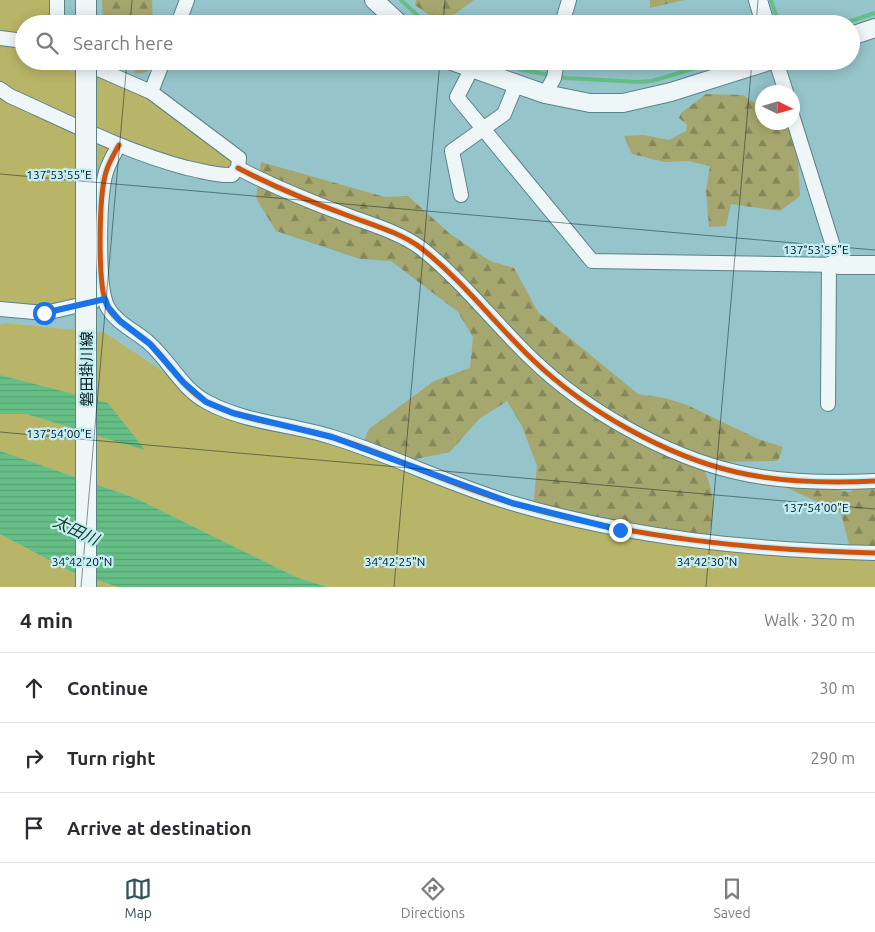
<!DOCTYPE html>
<html lang="en">
<head>
<meta charset="utf-8">
<style>
  :root { --surface:#fff; --page:#f2f2f3; --text:#2b2b33; --muted:#7c7c81; --line:#e1e1e2; --accent:#345358 }
  body { margin:0; font-family:Ubuntu,"Noto Sans JP",sans-serif; background:var(--page); color:var(--text) }
  .compass { position:absolute; left:755px; top:85px; width:45px; height:45px; border-radius:50%; background:var(--surface); box-shadow:0 2px 12px #0003; rotate:95deg }
  .stop { position:absolute; width:15px; height:15px; margin:-11px; border:4px solid #1a73e8; border-radius:50%; background:#fff }
  .stop.end { background:#1a73e8; border-color:#fff; box-shadow:0 1px 5px #0008 }
  .list { margin:0; padding:0; list-style:none }
  h2 { display:flex; justify-content:space-between; align-items:center; height:65px; margin:0; padding:0 20px; font-size:21px }
  h2 small { font-size:16px; font-weight:400; color:var(--muted) }
  .list li { display:grid; grid-template-columns:32px 1fr auto; gap:15px; align-items:center; box-sizing:border-box; height:70px; padding:0 20px; border-top:1px solid var(--line) }
  .list b { display:block; font-size:19px; white-space:nowrap }
  .list em { font-size:16px; font-style:normal; color:var(--muted) }
  .icon { flex:none; width:28px; height:28px; fill:none; stroke:currentColor; stroke-width:2; stroke-linecap:round; stroke-linejoin:round }
  .map { position:relative; flex:none; width:875px; height:587px; overflow:hidden }
  .search { position:absolute; background:var(--surface); box-shadow:0 2px 12px #0003; left:15px; right:15px; top:15px; height:55px; display:flex; align-items:center; gap:12px; box-sizing:border-box; padding:0 18px; border-radius:28px; color:var(--muted); font-size:19px }
  .sheet { height:275px; background:var(--surface) }
  nav { display:flex; justify-content:space-around; align-items:center; box-sizing:border-box; height:70px; border-top:1px solid var(--line); background:var(--surface); font-size:14px; color:var(--muted) }
  nav a { display:grid; justify-items:center; gap:2px }
  nav .on { color:var(--accent) }
  .map>svg:first-child { display:block }
  .grass { fill:#b8b468 }
  .forest { fill:url(#forest-firs) }
  .water { fill:url(#water-rules) }
  .lines { fill:none; stroke-linecap:round; stroke-linejoin:round }
  .stream { stroke:#65bf86; stroke-width:4 }
  .minor-casing { stroke:#598389; stroke-width:16 }
  .tertiary-casing { stroke:#598389; stroke-width:20 }
  .secondary-casing { stroke:#598389; stroke-width:22 }
  .minor { stroke:#eff6f7; stroke-width:14 }
  .tertiary { stroke:#eff6f7; stroke-width:18 }
  .secondary { stroke:#eff6f7; stroke-width:20 }
  .secondary-bridge-casing { stroke:#598389; stroke-width:22; stroke-linecap:butt }
  .secondary-bridge { stroke:#eff6f7; stroke-width:20 }
  .cycleway-casing { stroke:#c5edf4; stroke-width:8 }
  .cycleway { stroke:#d1520d; stroke-width:5 }
  .route { stroke:#1a73e8; stroke-width:6 }
  .ticks { fill:none; stroke:#00161a; stroke-width:1; stroke-opacity:0.45 }
  .labels { text-anchor:middle; dominant-baseline:central; stroke-width:4.5; stroke-linejoin:round; paint-order:stroke }
  .street-label { font-size:15px; fill:#00161a; stroke:#c5edf4 }
  .water-label { font-size:16px; font-style:italic; fill:#174220; stroke:#c5edf4 }
  .ticks-label { font-size:12px; text-anchor:middle; fill:#00161a; stroke:#c5edf4; stroke-width:4.5; stroke-linejoin:round; paint-order:stroke }
</style>
</head>
<body>
<div class="map">
<svg width="875" height="587" viewBox="0 0 875 587">
  <defs>
    <pattern id="forest-firs" width="22" height="20" patternUnits="userSpaceOnUse" patternTransform="scale(1.25)"><rect width="22" height="20" fill="#a6a76f"/><path d="M5 1l3.5 6h-7zM16 11l3.5 6h-7z" fill="#85875a"/></pattern>
    <pattern id="water-rules" width="6" height="5" patternUnits="userSpaceOnUse" patternTransform="scale(1.25)"><rect width="6" height="5" fill="#65bf86"/><path d="M0 2.5h6" fill="none" stroke="#56a373"/></pattern>
  </defs>
  <rect width="100%" height="100%" fill="#95c4cb"/>
  <path class="grass" d="M0,0h57v24h-33v37h43l4,11 36,-9 132,95 -7,17 -113,-30 -46,161 -58,6 -15,-10z
    M5,323l100,10 107,71 408,126 255,25v32h-548l-29,-9 -163,-80 -135,-47v-37h26l118,35 -102,-63 -42,-11v-50z
    M0,534l68,36 50,17h-118z"/>
  <path class="forest" d="M102,0h50l1,24h-50z
    M416,0h58l-22,16 -15,5 -22,-16z
    M650,0h34l-34,8z
    M132,61h22l-7,11 -12,2z
    M706,94l37,1 19,13v14l25,1 11,37 2,36 -20,15 -49,-7 -5,22 -17,1 -3,-36 4,-25 -22,-5 -24,1 -32,-8 -8,-18 20,-1 25,5 17,-9 1,-6 -8,-7 2,-5z
    M261,162l124,35 23,-1 41,37 41,28 24,7 24,44 100,82 27,4 22,7 71,34 25,8 -5,14 -77,1c14,33 16,45 6,80l-174,-33 4,-43 -15,-40 -15,-25 -28,18 -29,33 -34,7 -39,-5 -16,-6 8,-19 65,-48 36,-13 3,-31 -15,-25 -67,-51 -31,-2 -84,-28 -20,-33z
    M762,476l87,16 26,-12v73l-24,-1 -10,-39z"/>
  <path class="water" d="M0,375l108,28 37,47 -119,-36h-26z
    M0,451l135,47 163,80 29,9h-209l-50,-17 -68,-36z"/>
  <g class="lines">
    <path class="stream" d="M401,0l26,24
      M771,0l8,24
      M842,24l33,-11
      M492,61l31,9 43,8 72,4 14,-1 67,-20"/>
    <defs>
      <path id="minor" d="M57,24v-24
        M178,24l9,-24
        M562,24l7,-24
        M0,38l24,3
        M776,61l10,31
        M471,70l-14,27 135,164 247,4 -47,-150
        M0,89l10,7c58,26 116,56 177,72 16,3 30,8 45,7l6,-7 1,-10 -88,-66 -71,-31
        M151,92l12,-31
        M545,94l9,-16 3,-17
        M119,145c-5,9 -10,17 -13,27 -7,23 -9,112 1,134 8,16 28,25 41,36 21,18 34,47 59,60 38,21 85,22 125,35 62,19 120,49 183,67 118,34 237,46 360,49
        M238,168c36,19 73,34 111,48 24,9 52,17 72,32 42,33 74,76 112,112 52,50 133,96 203,112 42,10 96,11 139,9
        M461,195l-9,-44 52,-37 12,-29
        M0,309l45,4 48,-11
        M828,404l1,-140"/>
      <path id="tertiary" d="M374,0l26,24
        M758,0l7,24
        M851,36l24,-8
        M452,61l93,33 45,9h33l48,-11 98,-31
        M839,265h36"/>
      <path id="secondary" d="M86,24v-24"/>
    </defs>
    <use href="#minor" class="minor-casing"/>
    <use href="#tertiary" class="tertiary-casing"/>
    <use href="#secondary" class="secondary-casing"/>
    <use href="#minor" class="minor"/>
    <use href="#tertiary" class="tertiary"/>
    <use href="#secondary" class="secondary"/>
    <defs>
      <path id="secondary-bridge" d="M86,587v-526"/>
    </defs>
    <use href="#secondary-bridge" class="secondary-bridge-casing"/>
    <use href="#secondary-bridge" class="secondary-bridge"/>
    <defs>
      <path id="cycleway" d="M119,145c-5,9 -10,17 -13,27 -7,23 -9,112 1,134 8,16 28,25 41,36 21,18 34,47 59,60 38,21 85,22 125,35 62,19 120,49 183,67 118,34 237,46 360,49
        M238,168c36,19 73,34 111,48 24,9 52,17 72,32 42,33 74,76 112,112 52,50 133,96 203,112 42,10 96,11 139,9"/>
    </defs>
    <use href="#cycleway" class="cycleway-casing"/>
    <use href="#cycleway" class="cycleway"/>
  </g>
  <g class="lines">
    <path class="route" d="M44,313l61,-14 3,8 12,14 30,23 33,38 23,20 27,11 99,24 180,66 108,27"/>
  </g>
  <path class="ticks" d="M130,24l2,-24M443,24l2,-24M756,24l2,-24M0,174l875,76M0,432l875,77M81,587l46,-526M394,587l46,-526M706,587l46,-526"/>
  <g class="labels">
    <g class="street-label">
      <text transform="translate(86 369) rotate(-90)">磐田掛川線</text>
    </g>
    <g class="water-label">
      <text transform="translate(76 530) rotate(25)">太田川</text>
    </g>
  </g>
  <g class="ticks-label">
    <text x="59" y="179">137°53'55"E</text>
    <text x="816" y="254">137°53'55"E</text>
    <text x="59" y="438">137°54'00"E</text>
    <text x="816" y="512">137°54'00"E</text>
    <text x="82" y="566">34°42'20"N</text>
    <text x="395" y="566">34°42'25"N</text>
    <text x="707" y="566">34°42'30"N</text>
  </g>
</svg>
<svg class="compass" viewBox="-18 -18 36 36"><path d="M0-13l5 13h-10z" fill="#e53935"/><path d="M0 13l5-13h-10z" fill="#7c7c81"/></svg>
<div class="stop" style="left:44px;top:313px"></div>
<div class="stop end" style="left:620px;top:530px"></div>
<div class="search"><svg class="icon" aria-label="search" viewBox="0 0 24 24"><circle cx="10" cy="10" r="6"/><path d="M15 15l6 6"/></svg>Search here</div>
</div>
<section class="sheet">
<h2>4 min<small>Walk · 320 m</small></h2>
<ul class="list">
<li><svg class="icon" aria-label="ahead" viewBox="0 0 24 24"><path d="M12 20V5M6 11l6-6 6 6"/></svg><div><b>Continue</b></div><em>30 m</em></li>
<li><svg class="icon" aria-label="right" viewBox="0 0 24 24"><path d="M7 20v-9h11M14 6l5 5-5 5"/></svg><div><b>Turn right</b></div><em>290 m</em></li>
<li><svg class="icon" aria-label="arrive" viewBox="0 0 24 24"><path d="M6 21V4h12l-3 4 3 4H6"/></svg><div><b>Arrive at destination</b></div></li>
</ul>
</section>
<nav>
<a class="on"><svg class="icon" aria-label="map" viewBox="0 0 24 24"><path d="M3 6l6-2 6 2 6-2v14l-6 2-6-2-6 2zM9 4v14M15 6v14"/></svg>Map</a>
<a><svg class="icon" aria-label="directions" viewBox="0 0 24 24"><path d="M12 3l9 9-9 9-9-9zM9 14v-3h6M13 9l2 2-2 2"/></svg>Directions</a>
<a><svg class="icon" aria-label="saved" viewBox="0 0 24 24"><path d="M7 4h10v16l-5-4-5 4z"/></svg>Saved</a>
</nav>
</body>
</html>
